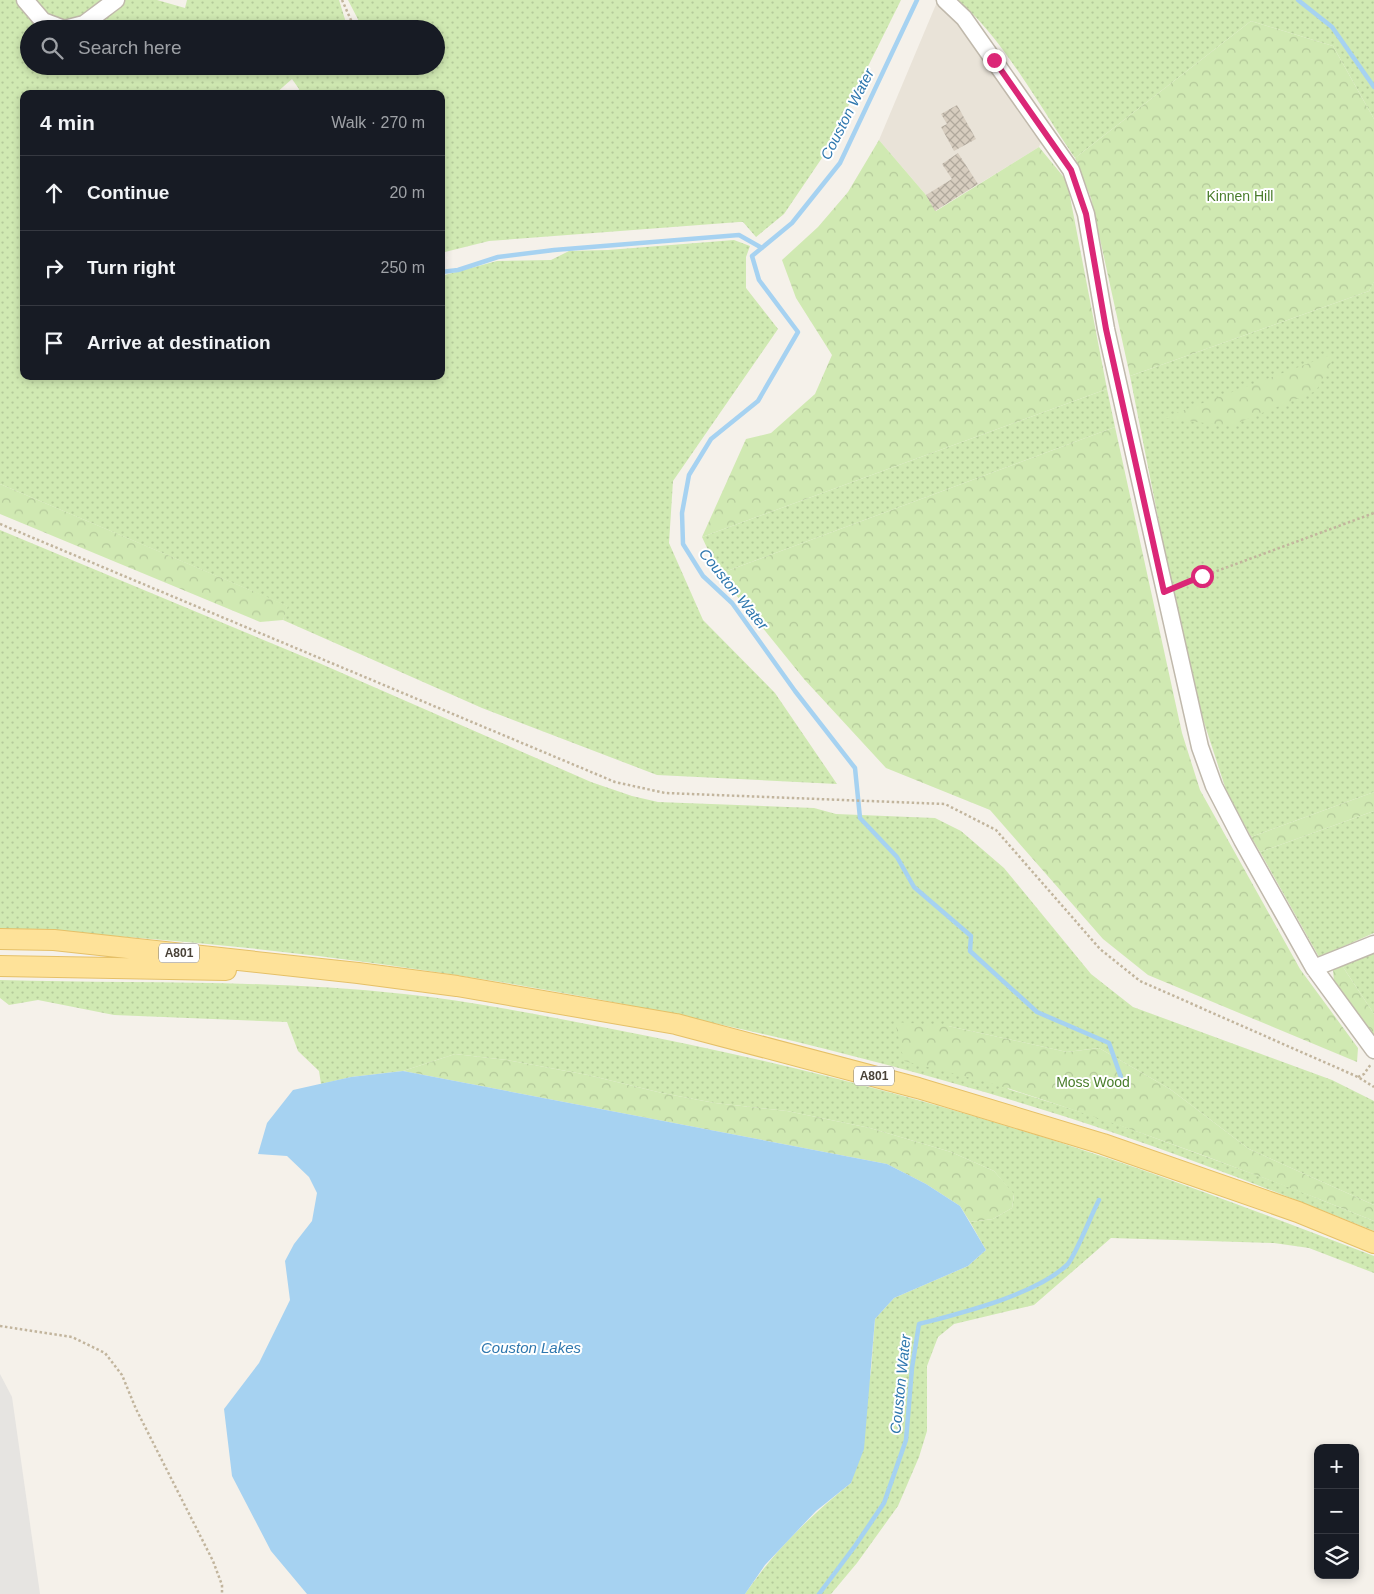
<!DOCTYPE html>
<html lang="en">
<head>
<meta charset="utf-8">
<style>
  :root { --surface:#171b24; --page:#20242c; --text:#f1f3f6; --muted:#9ea1a6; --line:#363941 }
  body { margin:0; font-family:Arial,sans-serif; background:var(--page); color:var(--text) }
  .controls { position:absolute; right:15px; bottom:15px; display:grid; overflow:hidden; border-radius:10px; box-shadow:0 2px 8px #0003 }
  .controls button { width:45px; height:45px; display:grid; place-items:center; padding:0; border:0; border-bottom:1px solid var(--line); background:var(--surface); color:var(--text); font:25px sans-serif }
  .stop { position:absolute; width:15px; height:15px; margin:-11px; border:4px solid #db2777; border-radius:50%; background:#fff }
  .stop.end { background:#db2777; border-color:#fff; box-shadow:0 1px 5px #0008 }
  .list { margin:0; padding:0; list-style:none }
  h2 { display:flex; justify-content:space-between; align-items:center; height:65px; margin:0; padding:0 20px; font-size:21px }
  h2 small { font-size:16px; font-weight:400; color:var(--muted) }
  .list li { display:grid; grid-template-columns:32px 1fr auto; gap:15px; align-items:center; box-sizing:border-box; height:75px; padding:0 20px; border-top:1px solid var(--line) }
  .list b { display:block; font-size:19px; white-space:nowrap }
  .list em { font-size:16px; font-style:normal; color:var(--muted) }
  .icon { flex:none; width:28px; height:28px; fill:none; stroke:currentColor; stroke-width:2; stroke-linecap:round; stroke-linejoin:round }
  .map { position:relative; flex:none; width:1374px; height:1594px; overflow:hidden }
  .search { position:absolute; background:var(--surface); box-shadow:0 2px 8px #0003; left:20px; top:20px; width:425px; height:55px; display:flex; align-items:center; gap:12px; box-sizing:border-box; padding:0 18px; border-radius:28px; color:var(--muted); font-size:19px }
  .panel { position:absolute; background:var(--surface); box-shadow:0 2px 8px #0003; left:20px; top:90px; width:425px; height:290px; border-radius:10px }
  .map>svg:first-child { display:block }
  .residential { fill:#e9e3d8 }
  .grass { fill:url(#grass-dots) }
  .forest { fill:url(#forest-crowns) }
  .parking { fill:#e6e4e1 }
  .water { fill:#a6d2f1 }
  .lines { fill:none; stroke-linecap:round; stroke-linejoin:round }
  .stream { stroke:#a6d2f1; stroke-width:4.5 }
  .building { fill:url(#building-cross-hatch) }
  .minor-casing { stroke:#c0b9ac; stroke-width:19 }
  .major-casing { stroke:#e5c068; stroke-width:22 }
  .path { stroke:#c2b59d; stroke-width:2.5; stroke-dasharray:2.5 2.5; stroke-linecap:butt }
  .minor { stroke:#fff; stroke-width:16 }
  .major { stroke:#fee299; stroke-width:20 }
  .route { stroke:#db2777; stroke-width:6 }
  .labels { text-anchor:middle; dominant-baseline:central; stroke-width:4; stroke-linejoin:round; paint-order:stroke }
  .shield { fill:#fff; stroke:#807b74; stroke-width:1 }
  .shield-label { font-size:12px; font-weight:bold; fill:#494238 }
  .park-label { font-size:14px; fill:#487c2a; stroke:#fff }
  .water-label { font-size:15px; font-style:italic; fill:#2e77ae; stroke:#fff }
</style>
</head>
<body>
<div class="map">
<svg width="1374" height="1594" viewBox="0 0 1374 1594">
  <defs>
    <pattern id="grass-dots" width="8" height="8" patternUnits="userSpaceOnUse" patternTransform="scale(1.25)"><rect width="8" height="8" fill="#d0e9b2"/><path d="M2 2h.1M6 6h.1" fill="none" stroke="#b4c99a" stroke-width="1.8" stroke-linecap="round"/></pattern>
    <pattern id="forest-crowns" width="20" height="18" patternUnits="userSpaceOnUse" patternTransform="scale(1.25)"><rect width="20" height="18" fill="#d0e9b2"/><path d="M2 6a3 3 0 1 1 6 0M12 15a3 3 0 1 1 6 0" fill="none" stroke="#b4c99a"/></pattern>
    <pattern id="building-cross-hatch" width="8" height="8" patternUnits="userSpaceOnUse" patternTransform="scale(1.25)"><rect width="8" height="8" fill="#d7cdbf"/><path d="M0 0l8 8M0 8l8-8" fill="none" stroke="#b0a89c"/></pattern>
  </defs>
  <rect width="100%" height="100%" fill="#f5f1ea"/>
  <path class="residential" d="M940,0l54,68 47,74 -2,5 -104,64 -9,-16 -47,-55 58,-138z"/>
  <path class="grass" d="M0,0h18l29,29h-18v37h407v-37h-73l-15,-29h553l-77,155 -40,59 -28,23 -13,-15h-4l-250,19 -48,12v-159h-143l1,-5 -7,-10 -17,15h-251v282h417v-100l56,-15 54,-1 18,-9 39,-1 126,-10 16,6 -4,11v31l32,41 -105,152 -4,62 34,77 72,73 62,91 -180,-9 -175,-67 -199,-88 4,-14 -287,-122z
    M30,0h81c-16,11 -41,30 -61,19 -7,-4 -14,-13 -20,-19z
    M125,0h32l28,8 2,-8h152l9,29h-265z
    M956,0h418v119l-41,-73 -82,-25 -176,137c-30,-43 -78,-130 -119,-158z
    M1374,282v510l-123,45 -25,-47 -24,-74 -30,-128 -42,-212 239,-85z
    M1107,389l8,38 -396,147 -17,-37z
    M0,530l319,133 272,119 41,14 26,6 156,6 22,6 99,4 26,13 43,37 87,106 42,33 199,73 42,21v104l-125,-56 -79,-60 -71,-41 -32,4 -119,-26 60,63 95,30 186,68 85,34v10c-112,-45 -225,-89 -340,-124 -335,-103 -684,-161 -1034,-178z
    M1374,811v122l-55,24 -59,-105z
    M1374,950v64l-33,-50z
    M0,980c134,4 270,-1 404,14 68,7 136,21 203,34 137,26 273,59 406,100 122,36 242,83 361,128v17l-65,-25 -35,-5 -163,-5 -77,67 -80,19 -16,13 -11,29v65l-8,26 -21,49 -41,57 -26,31h-86c29,-43 65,-78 106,-111l20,-112 4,-52 19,-21 74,-32 18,-16 -16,-28 23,-3 19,-11 2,-13 -20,-24 -43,-19 -81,-24 -83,-17 -72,-8 -53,-10 -74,-18 -81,-15 -52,-6 -52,17 -52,6 -30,7 -2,-13 -21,-20 -11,-29 -173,-7 -76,-15 -29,5 -9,-7z"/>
  <path class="forest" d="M1251,21l82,25 41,73v163l-5,9 -239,85 -39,-178 -16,-40z
    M879,140l47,55 10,16 103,-64 28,34 40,208 -405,148 44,-98 25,-6 44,-39 17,-39 -36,-57 -14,-38 36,-33 30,-35z
    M1336,353l-20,38 -86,35 -67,-8z
    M1115,427l67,306 18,57 100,179 58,79 -1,14 -209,-87 -45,-36 -113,-129 -104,-42 -82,-89 -85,-105z
    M0,484l288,122 -5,14 -23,2 -260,-108z
    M1374,792v19l-114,41 -9,-15z
    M1341,964l33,50v25l-40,-57 -1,-12z
    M895,1022l53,4 119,26 32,-4 71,41 79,60 125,56v16c-120,-48 -241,-93 -364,-132 -35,-11 -71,-19 -106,-28z
    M455,1054l52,6 81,15 74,18 53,10 72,8 83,17 81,24 43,19 20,23 -2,14 -19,11 -23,3 -10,-16 -34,-22 -39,-20 -484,-93z"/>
  <path class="parking" d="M0,1374l12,23 28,197h-40z"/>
  <path class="water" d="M403,1071l484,93 39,20 34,22 26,44 -18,16 -74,32 -19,21 -11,130 -13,34 -35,28 -51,54 -20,29h-438l-36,-43 -39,-75 -8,-67 35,-46 31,-63 -5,-39 9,-17 18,-23 5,-28 -8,-16 -22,-21 -29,-2 9,-31 26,-33 58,-13z"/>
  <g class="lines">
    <path class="stream" d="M917,0l-77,163 -48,60 -40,33 7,24 39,52 -40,69 -47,38 -22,36 -7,38 1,31 20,32 29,27 63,88 60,77 5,50 37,39 17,30 57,49 -1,15 67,61 72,31 15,43
      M1298,0l34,27 42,60
      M441,272l17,-2 40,-13 56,-7 185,-15 23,13
      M819,1594l36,-48 29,-43 22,-63 6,-72 7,-44c42,-11 116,-29 148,-59 8,-8 25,-52 32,-65"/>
  </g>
  <path class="building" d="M957,105l19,34 -22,12 -13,-24 6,-3 -6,-10z
    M958,153l20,31 -43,27 -9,-16 26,-16 -10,-15z"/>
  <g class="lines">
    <defs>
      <path id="minor" d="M25,0l18,21 21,8
        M945,0l19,18 107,152 15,44 20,115 94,418 14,39 28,54 72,128 60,82
        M64,29l20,-5 32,-24
        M1314,968l60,-24"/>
      <path id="major" d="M0,939l54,1 304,33 99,13 219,38 242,64 185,56 195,68 76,31
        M0,966l226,4"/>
    </defs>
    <use href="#minor" class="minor-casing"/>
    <use href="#major" class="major-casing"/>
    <path class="path" d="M342,0l13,29
      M0,524l615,258 50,11 280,11 51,26 104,119 40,32 218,96 16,10
      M1179,585l195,-72
      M1358,1077l6,-3 7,-10
      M0,1326l72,11 33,16 17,22 14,34 77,152 9,24v9"/>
    <use href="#minor" class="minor"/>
    <use href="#major" class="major"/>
  </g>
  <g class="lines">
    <path class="route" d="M994,60l77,110 15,44 20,115 58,263 38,-16"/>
  </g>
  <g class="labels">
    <g class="shield">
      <rect x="159" y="943.5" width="40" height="19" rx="4"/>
      <rect x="854" y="1066.5" width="40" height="19" rx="4"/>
    </g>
    <g class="shield-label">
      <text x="179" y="953">A801</text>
      <text x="874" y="1076">A801</text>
    </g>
    <g class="park-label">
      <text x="1240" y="196">Kinnen Hill</text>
      <text x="1093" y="1082">Moss Wood</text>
    </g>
    <g class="water-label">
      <text transform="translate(847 114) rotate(-63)">Couston Water</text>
      <text transform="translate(734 589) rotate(51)">Couston Water</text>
      <text x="531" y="1347">Couston Lakes</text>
      <text transform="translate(900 1384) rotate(-84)">Couston Water</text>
    </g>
  </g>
</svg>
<div class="controls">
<button>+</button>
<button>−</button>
<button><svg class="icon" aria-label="layers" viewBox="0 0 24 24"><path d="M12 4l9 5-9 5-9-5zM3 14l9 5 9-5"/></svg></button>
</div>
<div class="stop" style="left:1202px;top:576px"></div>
<div class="stop end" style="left:994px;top:60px"></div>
<div class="search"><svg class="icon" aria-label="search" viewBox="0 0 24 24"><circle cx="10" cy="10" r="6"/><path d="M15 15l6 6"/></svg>Search here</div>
<section class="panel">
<h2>4 min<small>Walk · 270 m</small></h2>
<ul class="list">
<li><svg class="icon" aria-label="ahead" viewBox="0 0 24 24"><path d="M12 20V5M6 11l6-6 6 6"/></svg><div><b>Continue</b></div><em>20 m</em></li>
<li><svg class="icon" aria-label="right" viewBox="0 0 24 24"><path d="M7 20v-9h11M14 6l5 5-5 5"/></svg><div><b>Turn right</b></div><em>250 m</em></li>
<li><svg class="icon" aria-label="arrive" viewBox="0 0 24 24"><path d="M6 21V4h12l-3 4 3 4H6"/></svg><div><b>Arrive at destination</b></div></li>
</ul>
</section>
</div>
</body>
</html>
